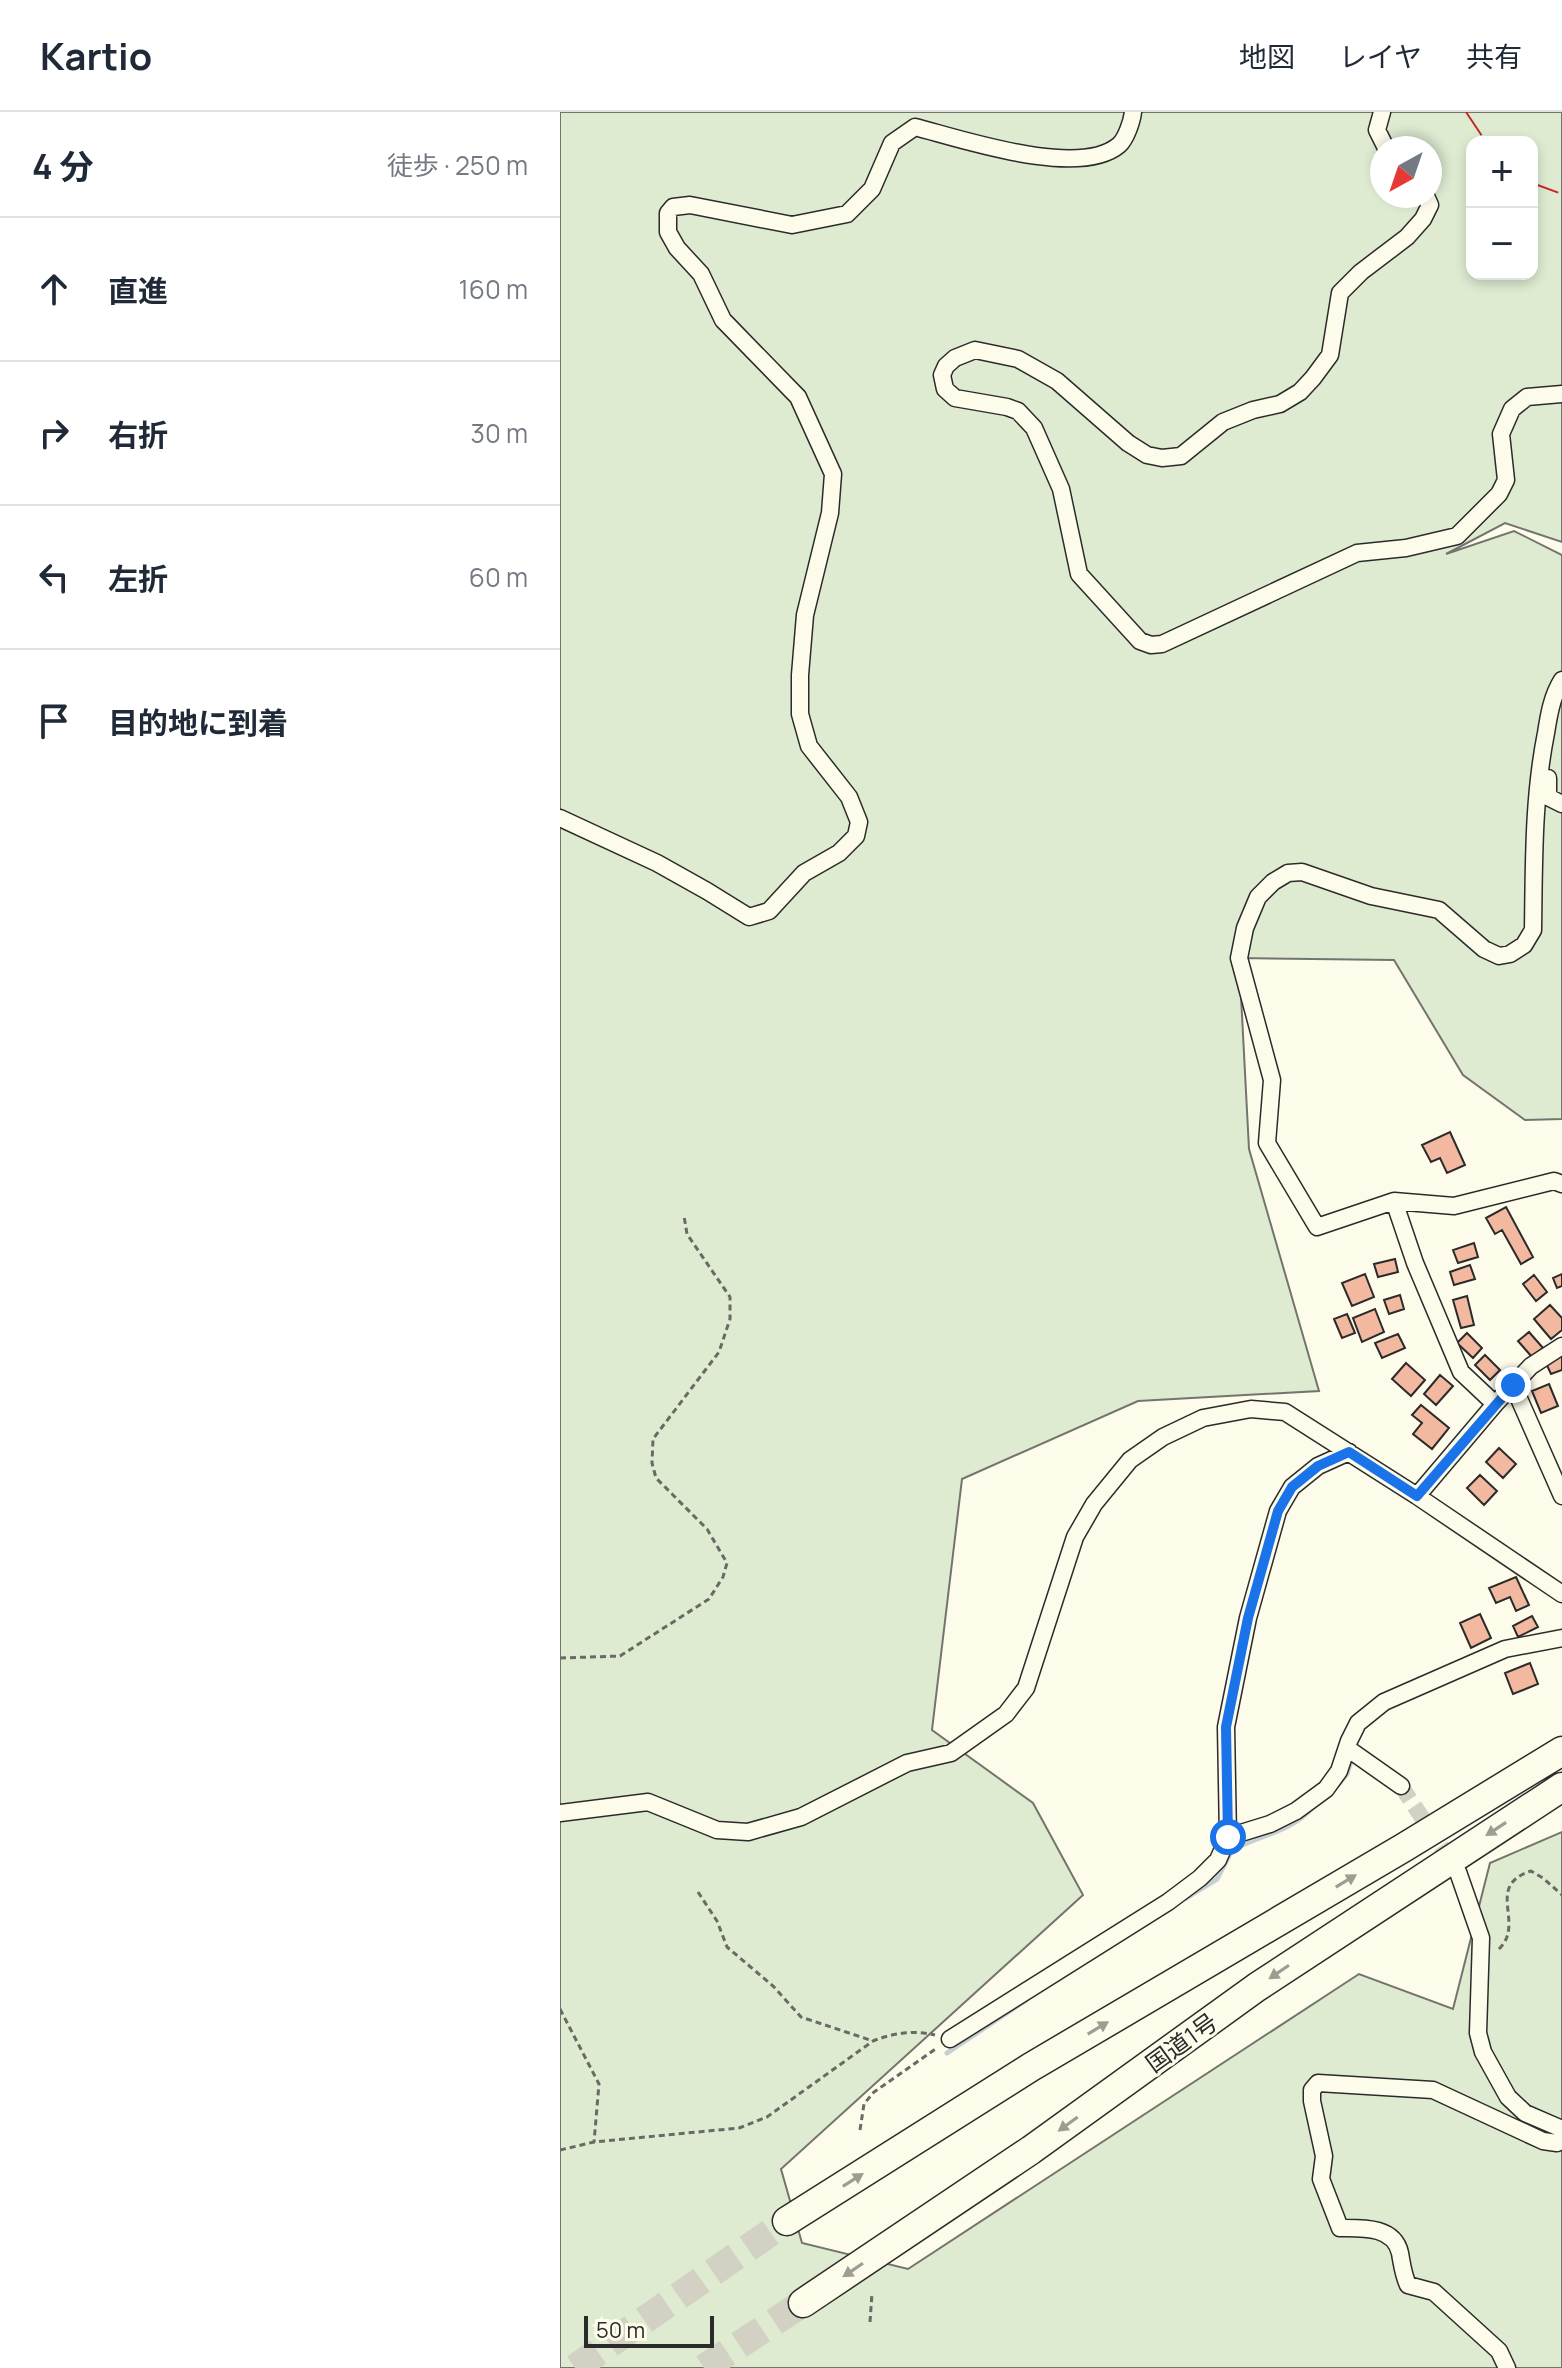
<!DOCTYPE html>
<html lang="ja">
<head>
<meta charset="utf-8">
<style>
  :root { --surface:#fff; --page:#f2f2f3; --text:#1f2937; --muted:#747a83; --line:#e0e1e3 }
  body { margin:0; font-family:Manrope,"Noto Sans JP",sans-serif; background:var(--page); color:var(--text) }
  .controls { position:absolute; right:24px; top:24px; display:grid; overflow:hidden; border-radius:16px; box-shadow:0 4px 12px #0003 }
  .controls button { width:72px; height:72px; display:grid; place-items:center; padding:0; border:0; border-bottom:2px solid var(--line); background:var(--surface); color:var(--text); font:40px sans-serif }
  .compass { position:absolute; left:810px; top:24px; width:72px; height:72px; border-radius:50%; background:var(--surface); box-shadow:0 4px 12px #0003; rotate:220deg }
  .scale { position:absolute; left:24px; bottom:20px; width:130px; box-sizing:border-box; padding-left:8px; border:4px solid #2b2b2b; border-top:0; font-size:22px; line-height:28px; white-space:nowrap; color:#2b2b2b; -webkit-text-stroke:6px #fdfbea; paint-order:stroke }
  .stop { position:absolute; width:24px; height:24px; margin:-18px; border:6px solid #1a73e8; border-radius:50%; background:#fff }
  .stop.end { background:#1a73e8; border-color:#fff; box-shadow:0 2px 8px #0008 }
  .list { margin:0; padding:0; list-style:none }
  h2 { display:flex; justify-content:space-between; align-items:center; height:104px; margin:0; padding:0 32px; font-size:34px }
  h2 small { font-size:26px; font-weight:400; color:var(--muted) }
  .list li { display:grid; grid-template-columns:52px 1fr auto; gap:24px; align-items:center; box-sizing:border-box; height:144px; padding:0 32px; border-top:2px solid var(--line) }
  .list b { display:block; font-size:30px; white-space:nowrap }
  .list em { font-size:26px; font-style:normal; color:var(--muted) }
  .icon { flex:none; width:44px; height:44px; fill:none; stroke:currentColor; stroke-width:2; stroke-linecap:round; stroke-linejoin:round }
  .map { position:relative; flex:none; width:1002px; height:2256px; overflow:hidden }
  header { display:flex; align-items:center; gap:48px; box-sizing:border-box; height:112px; padding:0 40px; background:var(--surface); border-bottom:2px solid var(--line) }
  header strong { font-size:38px }
  nav { display:flex; gap:44px; margin-inline-start:auto; font-size:28px }
  main { display:flex }
  aside { flex:1; background:var(--surface) }
  .map>svg:first-child { display:block }
  .green { fill:#deebd1; stroke:#74746e; stroke-width:2; fill-rule:evenodd }
  .lines { fill:none; stroke-linecap:round; stroke-linejoin:round }
  .stream { stroke:#c7d0d0; stroke-width:5 }
  .building { fill:#f2b8a0; stroke:#2b2b2b; stroke-width:2 }
  .street-tunnel { stroke:#d3d1c4; stroke-width:16; stroke-dasharray:16 8; stroke-linecap:butt }
  .highway-tunnel { stroke:#d3d1c4; stroke-width:28; stroke-dasharray:28 14; stroke-linecap:butt }
  .street-casing { stroke:#2b2b2b; stroke-width:19 }
  .highway-casing { stroke:#2b2b2b; stroke-width:31 }
  .path { stroke:#6a6964; stroke-width:3; stroke-dasharray:6 4; stroke-linecap:butt }
  .street { stroke:#fdfbea; stroke-width:16 }
  .highway { stroke:#fdfbea; stroke-width:28 }
  .power { stroke:#c62828; stroke-width:2; stroke-dasharray:28 6 4 6; stroke-linecap:butt }
  .oneway { fill:#9e9d94 }
  .route { stroke:#1a73e8; stroke-width:10 }
  .labels { text-anchor:middle; dominant-baseline:central; stroke-width:6; stroke-linejoin:round; paint-order:stroke }
  .street-label { font-size:24px; fill:#2b2b2b; stroke:#fdfbea }
</style>
</head>
<body>
<header>
<strong>Kartio</strong>
<nav><a>地図</a><a>レイヤ</a><a>共有</a></nav>
</header>
<main>
<aside>
<h2>4 分<small>徒歩 · 250 m</small></h2>
<ul class="list">
<li><svg class="icon" aria-label="ahead" viewBox="0 0 24 24"><path d="M12 20V5M6 11l6-6 6 6"/></svg><div><b>直進</b></div><em>160 m</em></li>
<li><svg class="icon" aria-label="right" viewBox="0 0 24 24"><path d="M7 20v-9h11M14 6l5 5-5 5"/></svg><div><b>右折</b></div><em>30 m</em></li>
<li><svg class="icon" aria-label="left" viewBox="0 0 24 24"><path d="M17 20v-9H6M10 6l-5 5 5 5"/></svg><div><b>左折</b></div><em>60 m</em></li>
<li><svg class="icon" aria-label="arrive" viewBox="0 0 24 24"><path d="M6 21V4h12l-3 4 3 4H6"/></svg><div><b>目的地に到着</b></div></li>
</ul>
</aside>
<div class="map">
<svg width="1002" height="2256" viewBox="0 0 1002 2256">
  <rect width="100%" height="100%" fill="#fdfbea"/>
  <path class="green" d="M0,0h1002v430l-57,-19 -59,31 68,-23 48,24v564l-37,1 -62,-45 -69,-115 -155,-2 10,191 70,242 -181,10 -176,78 -30,251 101,73 50,92 -302,274 21,74 106,26 451,-295 94,35 37,-146 72,-31v536h-1002zM912,30h60v132h-60zM822,36h48v48h-48z"/>
  <g class="lines">
    <path class="stream" d="M778,1673l9,-11 6,-19
      M626,1786l31,-19 15,-29c28,-15 59,-18 81,-43
      M387,1941l79,-53"/>
  </g>
  <path class="building" d="M890,1020l15,33 -18,8 -7,-15 -9,4 -9,-17z
    M946,1095l27,50 -12,7 -19,-34 -7,4 -9,-16z
    M914,1131l4,14 -20,6 -5,-13z
    M835,1147l3,13 -20,5 -4,-13z
    M910,1153l5,14 -21,6 -4,-13z
    M805,1162l9,23 -22,9 -10,-23z
    M1002,1162v12l-5,2 -4,-10z
    M974,1163l13,17 -11,9 -13,-17z
    M840,1183l4,14 -15,5 -5,-14z
    M907,1184l7,29 -13,3 -8,-28z
    M990,1193l12,13v12l-11,9 -17,-20z
    M815,1197l9,23 -22,10 -9,-24z
    M787,1202l8,19 -13,5 -8,-19z
    M969,1220l14,16 -11,9 -14,-16z
    M907,1221l15,15 -9,10 -16,-15z
    M838,1222l7,14 -23,10 -7,-15z
    M1002,1242v16l-11,4 -6,-13z
    M925,1243l15,15 -10,10 -15,-15z
    M846,1251l19,17 -14,16 -19,-17z
    M880,1263l13,11 -17,19 -12,-11z
    M989,1272l9,22 -17,7 -9,-22z
    M861,1293l28,23 -17,21 -19,-15 9,-11 -10,-8z
    M939,1336l17,16 -13,14 -17,-16z
    M920,1363l17,16 -13,14 -17,-17z
    M956,1465l13,28 -13,6 -6,-14 -14,6 -7,-15z
    M920,1502l11,24 -20,10 -11,-25z
    M972,1504l6,11 -20,10 -5,-11z
    M970,1551l8,21 -25,10 -8,-21z"/>
  <g class="lines">
    <path class="street-tunnel" d="M841,1674l54,81"/>
    <path class="highway-tunnel" d="M15,2256l212,-147
      M144,2256l99,-65"/>
    <defs>
      <path id="street" d="M822,0l-5,18 9,18
        M866,84l4,9 -7,14 -16,18 -46,35 -21,21 -10,62 -17,23 -13,14 -20,12 -27,6 -30,12 -42,34 -19,2 -15,-3 -19,-12 -71,-62 -39,-22 -43,-9 -20,8 -9,8 -4,9 3,14 10,9 52,9 11,4 16,17 27,61 18,85 61,67 11,4 11,-1 195,-91 49,-5 51,-12 42,-42 7,-14 -5,-46 11,-25 15,-12 35,-3
        M1002,568c-10,16 -13,34 -16,53 -13,65 -12,131 -13,197l-9,15 -14,9 -11,2 -15,-7 -45,-39 -68,-14 -69,-24 -14,1 -15,9 -15,15 -13,31 -6,30 33,122 -5,63 50,84 77,-26 60,5 100,-25 8,3
        M988,666v19l14,7
        M0,706l97,45 50,28 42,26 20,-6 35,-38 35,-20 17,-17 3,-14 -10,-25 -40,-51 -9,-32v-39l5,-60 25,-102 3,-39 -35,-77 -75,-77 -22,-46 -24,-26 -9,-16v-19l5,-6 17,-2 102,20 55,-11 25,-25 20,-46 23,-16c47,12 164,52 204,18 7,-6 13,-24 14,-33
        M834,1089l21,62 46,109 34,32
        M953,1273l49,111
        M857,1384l78,-92 36,-38 31,-20
        M787,1636l54,38
        M0,1701l88,-11 69,28 31,2 53,-15 106,-54 44,-10 55,-39 20,-26 49,-151 19,-33 36,-44 33,-23 40,-19 48,-9 34,3 132,84 145,98
        M668,1725l42,-13 26,-13 30,-22 13,-18 10,-30 9,-18 26,-21 121,-53 57,-11
        M898,1760l23,66 -3,95 5,19 25,45 17,16 37,16
        M390,1927l218,-137 32,-24 18,-18 10,-23 -2,-110 22,-109 30,-107 14,-24 26,-21 31,-14
        M947,2256l-8,-17 -65,-59 -26,-7c-5,-11 -6,-21 -8,-32 -6,-27 -38,-25 -60,-25l-19,-49 3,-23 -12,-55v-11l6,-7 115,7 110,51 14,2 5,-2"/>
      <path id="highway" d="M227,2109l244,-154 372,-219 159,-97
        M243,2191l228,-153 226,-163 305,-200"/>
    </defs>
    <use href="#street" class="street-casing"/>
    <use href="#highway" class="highway-casing"/>
    <path class="path" d="M0,1546l60,-2 89,-57 14,-22 4,-14 -20,-34 -51,-51 -4,-15 1,-24 66,-87 11,-33v-22l-43,-63 -3,-18
      M138,1780l19,29 10,26 46,39 28,31 72,24
      M939,1837c27,-26 -15,-63 32,-78l12,7 19,17
      M0,1897l39,75 -5,58
      M300,2018l4,-26 10,-12 63,-44
      M0,2038l34,-8 145,-14 28,-11 106,-76c20,-8 41,-11 62,-6
      M310,2210l2,-29"/>
    <use href="#street" class="street"/>
    <use href="#highway" class="highway"/>
    <path class="power" d="M906,0l20,30
      M972,71l30,11"/>
  </g>
  <defs><path id="oneway-solid" d="M-6-.8H1V-3.2L6.5 0L1 3.2V.8H-6Z" transform="scale(2)"/></defs>
  <g class="oneway">
    <use href="#oneway-solid" transform="translate(936 1717) rotate(147)"/>
    <use href="#oneway-solid" transform="translate(786 1769) rotate(-31)"/>
    <use href="#oneway-solid" transform="translate(719 1860) rotate(146)"/>
    <use href="#oneway-solid" transform="translate(538 1916) rotate(-31)"/>
    <use href="#oneway-solid" transform="translate(508 2012) rotate(144)"/>
    <use href="#oneway-solid" transform="translate(293 2068) rotate(-32)"/>
    <use href="#oneway-solid" transform="translate(293 2158) rotate(146)"/>
  </g>
  <g class="lines">
    <path class="route" d="M668,1725l-2,-110 22,-109 30,-107 14,-24 26,-21 31,-14 68,44 96,-111"/>
  </g>
  <g class="labels">
    <g class="street-label">
      <text transform="translate(621 1930) rotate(-36)">国道1号</text>
    </g>
  </g>
</svg>
<div class="controls">
<button>+</button>
<button>−</button>
</div>
<svg class="compass" viewBox="-18 -18 36 36"><path d="M0-13l5 13h-10z" fill="#e53935"/><path d="M0 13l5-13h-10z" fill="#747a83"/></svg>
<div class="scale">50 m</div>
<div class="stop" style="left:668px;top:1725px"></div>
<div class="stop end" style="left:953px;top:1273px"></div>
</div>
</main>
</body>
</html>
